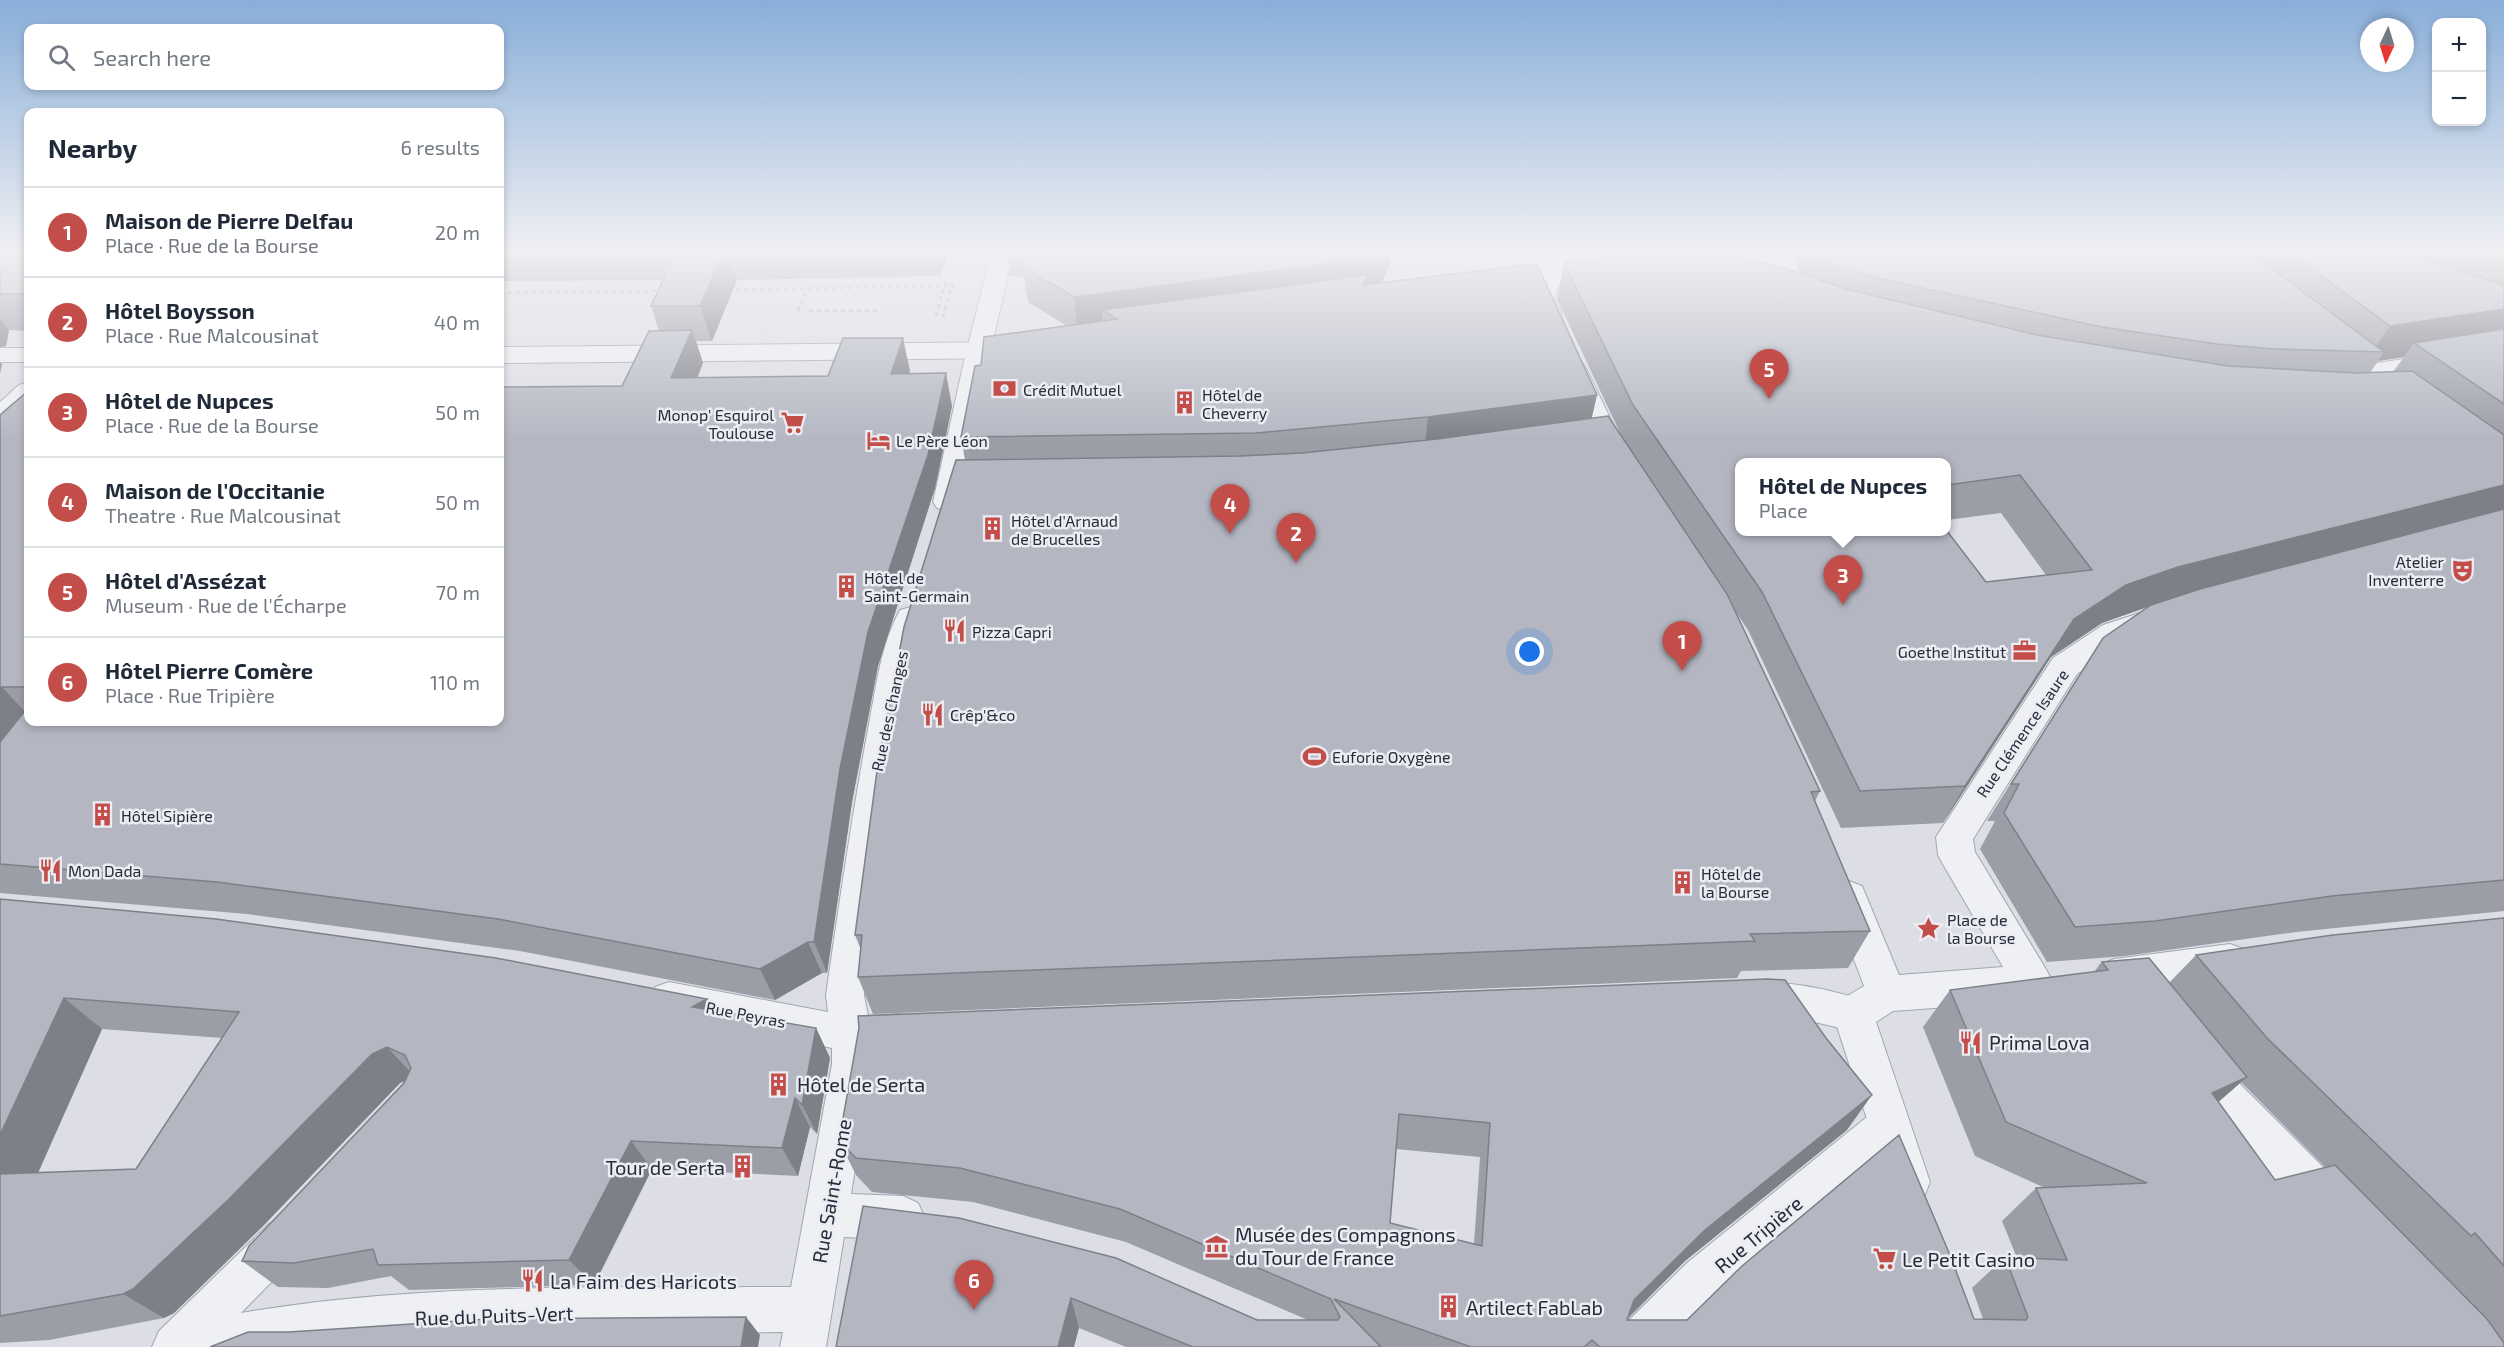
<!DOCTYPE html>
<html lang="en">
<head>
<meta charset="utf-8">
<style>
  :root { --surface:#fff; --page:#f6f6f7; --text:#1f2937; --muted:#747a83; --line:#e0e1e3; --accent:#c34e49 }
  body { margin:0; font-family:"Exo 2",sans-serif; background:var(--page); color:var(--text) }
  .controls { position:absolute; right:18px; top:18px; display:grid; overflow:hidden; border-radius:12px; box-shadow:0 3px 9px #0003 }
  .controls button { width:54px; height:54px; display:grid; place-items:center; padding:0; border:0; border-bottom:2px solid var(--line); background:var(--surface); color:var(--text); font:30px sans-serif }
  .compass { position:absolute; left:2360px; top:18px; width:54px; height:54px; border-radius:50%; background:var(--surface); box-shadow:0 3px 9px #0003; rotate:184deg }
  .you { position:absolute; left:1530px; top:652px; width:21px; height:21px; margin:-15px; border:4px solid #fff; border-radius:50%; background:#1a73e8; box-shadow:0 0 0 9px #1a73e833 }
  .badge { display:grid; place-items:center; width:39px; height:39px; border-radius:50%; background:var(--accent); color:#fff; font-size:20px; font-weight:700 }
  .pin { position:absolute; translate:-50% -50px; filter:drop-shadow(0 2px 3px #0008) }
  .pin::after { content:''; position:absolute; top:32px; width:21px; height:18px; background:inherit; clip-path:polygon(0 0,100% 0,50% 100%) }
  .popup { position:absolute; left:1735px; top:458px; width:216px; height:78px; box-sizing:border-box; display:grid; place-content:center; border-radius:12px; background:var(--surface); filter:drop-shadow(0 2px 4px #0005); font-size:20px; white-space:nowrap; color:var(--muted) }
  .popup b { font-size:22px; color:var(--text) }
  .popup::after { content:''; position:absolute; left:50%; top:100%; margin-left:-12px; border:12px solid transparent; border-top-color:var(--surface) }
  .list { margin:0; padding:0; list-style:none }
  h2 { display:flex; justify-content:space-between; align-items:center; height:78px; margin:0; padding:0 24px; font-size:26px }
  h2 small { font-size:20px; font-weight:400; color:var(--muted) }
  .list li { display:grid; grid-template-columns:39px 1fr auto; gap:18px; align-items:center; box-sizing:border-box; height:90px; padding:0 24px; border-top:2px solid var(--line) }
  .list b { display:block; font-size:22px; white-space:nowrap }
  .list p { margin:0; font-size:20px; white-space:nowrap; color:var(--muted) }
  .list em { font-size:20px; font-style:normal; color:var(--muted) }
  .icon { flex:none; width:33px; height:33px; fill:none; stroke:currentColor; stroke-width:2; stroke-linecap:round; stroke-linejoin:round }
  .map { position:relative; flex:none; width:2504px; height:1347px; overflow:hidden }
  .search { position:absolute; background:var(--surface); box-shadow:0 3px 9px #0003; left:24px; top:24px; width:480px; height:66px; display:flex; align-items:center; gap:15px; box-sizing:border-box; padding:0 21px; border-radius:12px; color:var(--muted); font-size:22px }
  .panel { position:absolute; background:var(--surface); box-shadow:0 3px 9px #0003; left:24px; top:108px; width:480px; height:618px; border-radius:12px }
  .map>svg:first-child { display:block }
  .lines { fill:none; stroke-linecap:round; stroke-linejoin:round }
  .pedestrian-casing { stroke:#a3a5af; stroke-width:2 }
  .minor-casing { stroke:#a3a5af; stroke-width:2 }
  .tertiary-casing { stroke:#a3a5af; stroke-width:2 }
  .path { stroke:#b7b9c0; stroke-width:3; stroke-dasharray:4 4; stroke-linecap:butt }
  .pedestrian { fill:#eff0f4; fill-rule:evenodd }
  .minor { fill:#eff0f4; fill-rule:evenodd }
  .tertiary { fill:#eff0f4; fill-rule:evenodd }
  .wall { fill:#9b9da7; fill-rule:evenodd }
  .shaded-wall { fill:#7e8088 }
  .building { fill:#b4b7c2; stroke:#7e8088; stroke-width:1.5; fill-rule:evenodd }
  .labels { text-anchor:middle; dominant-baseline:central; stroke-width:5; stroke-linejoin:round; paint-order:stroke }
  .poi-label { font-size:16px; fill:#272b3b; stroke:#ecedf3; text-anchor:start }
  .street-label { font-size:16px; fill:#272b3b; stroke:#ecedf3 }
  .near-poi-label { font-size:20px; fill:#272b3b; stroke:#ecedf3; text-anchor:start }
  .near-street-label { font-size:20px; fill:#272b3b; stroke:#ecedf3 }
</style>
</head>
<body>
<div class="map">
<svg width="2504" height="1347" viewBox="0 0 2504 1347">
  <rect width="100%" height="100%" fill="#dddee5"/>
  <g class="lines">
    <defs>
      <path id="pedestrian" d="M991,253h22l-26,113 -26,136 -4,6 -10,3 -10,-3 -4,-6 30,-136z
        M1499,253c30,0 44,1 63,28l-4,5 -8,2 -8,-2 -12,-14 -28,-14z
        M0,348h28v14h-28z
        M28,382v21l-19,19 -9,2v-22l19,-17z
        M911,607l11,3 4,8c-37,122 -46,251 -62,377l4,21 33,-2 14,5 6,13 -6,13 -14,5 -30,1 1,13 -21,130 52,2 15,7 7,15 -7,15 -15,7 -59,-3 -18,110h-46l3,-15 -274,3 -193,12h-164l7,-16 110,-107 15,-7 15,7 7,15 -7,15 -58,59c179,-31 369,-25 550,-26l41,-223v-16l-163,-32 -14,-5 -5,-12 5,-12 14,-5 159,30 -2,-17c13,-90 26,-181 43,-271 7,-37 12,-80 31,-114z
        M1757,981c37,2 75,8 110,21l5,12 -5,12 -14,5 -60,-14 -36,-2 -14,-5 -5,-12 5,-12z
        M1888,1106l15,6 6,14 -6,14 -184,155 -53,52h-55l7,-16 69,-68 186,-151z"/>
      <path id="minor" d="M1544,253h24l-1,11 -13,33 8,18 -4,5 -9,3 -9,-3 -10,-23 13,-33z
        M2504,343v16l-145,23 -9,-2 -4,-6 4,-6 9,-2z
        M1574,362l9,2 4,6 35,73 10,15 -4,6 -10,3 -10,-3 -14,-21 -33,-73 4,-6z
        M2140,613l11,3 5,8 -5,8 -26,9 -48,33 -104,165 2,13 72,119 6,12 -6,12 -14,6 -15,-6 -1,3 -14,5 -110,8 -17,11 54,160 -6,15 -16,7 -16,-7 -59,-183 6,-13 25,-15 -34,-89 6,-11 13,-5 13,5 37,89 104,-8 -59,-101 -6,-11 -2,-18 117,-179 50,-33z
        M2230,944l14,5 6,12 -6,12 -14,5 -116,17 -14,-6 -6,-12 6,-12 14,-6z
        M2196,1045l15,5 18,23 118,118 6,16 -6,16 -16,6 -16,-6 -116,-122 -18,-23 -6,-14 6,-14z"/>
      <path id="tertiary" d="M1693,253h60l-4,5 -8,2 -52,8 -8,-2 -4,-5 4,-5z
        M1606,266l9,2 3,5 -3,5 -116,16 -9,-2 -3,-5 3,-5 9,-2z
        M1026,342l9,3 4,5 -4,5 -9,3 -526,5v-16z"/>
    </defs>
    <use href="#pedestrian" class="pedestrian-casing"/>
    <use href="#minor" class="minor-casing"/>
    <use href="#tertiary" class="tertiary-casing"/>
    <path class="path" d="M728,290l227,-4
      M500,293l161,-2
      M798,311l9,-22
      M809,311h72
      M936,316l10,-37
      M943,317l10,-38"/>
    <use href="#pedestrian" class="pedestrian"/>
    <use href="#minor" class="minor"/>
    <use href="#tertiary" class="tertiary"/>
  </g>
  <path class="wall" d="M0,253h28v78l-19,-1 -3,16 -6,1z
    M500,253h448l-8,23 -203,4 -25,61h-16l7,22 -6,15 131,-2 82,-5 -1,3 43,32 -17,82 -57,178 -26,136 -25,171h-5l-47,27 -255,-49 -273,-37 -247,-21v-478l28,-24v331l594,-336 37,-55 -8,-25 12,-26 -163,1z
    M1007,253h384l-2,14 -7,15 210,136 29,17 -64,-136 7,-36 235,10 -6,-20h711v658l-208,21 -171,24 -78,6 -67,-113 15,-28h-8l92,-145 71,-70 -48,17 -51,34 -108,166 -102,5 -93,-198 -15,-22 87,183 -5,10 55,130 -22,37 -107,3 -4,7 -864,36 -15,-37 3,-27 -6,-15 110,-475 -4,-23 20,-72 86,-39 -39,-24 -4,-25 -14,-1zM2404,357l-11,15 -23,1 8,-12zM1740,462h207v58l54,-7 45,62 -60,7z
    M0,899l707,100 7,12 102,17 14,30 -13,76 -7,-7 -12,49 -146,-7 -58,116 -185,5 -18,-14 -63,12 -50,-1 -36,-26 163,-180 -5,2 -137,143 -89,87 -10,5 -115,22 -49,3zM102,1029l120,9 -86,131 -98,4z
    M2504,918v429h-1378l-47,-19 -216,-122 394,114h51l-182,-78 -153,-40 -101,-10 -16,-17 -17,-34 20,-113 988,102 -162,131 -58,59 356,-1 -11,-31 33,-31 12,1 -15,-37 34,-33h9l-70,-32 -52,-129 27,-37 144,-18 8,-10 67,21 27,-28zM2241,1082l85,86 -51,12 -57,-78zM1396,1149l84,8 -6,87 -84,-21z"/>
  <path class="shaded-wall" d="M723,253h6l8,27 -25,61 -12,-35z
    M936,253h12l-8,23z
    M1381,253h10l-2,14 -13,26 -259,26 -15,-9 1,19 -25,4 -4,-36z
    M2504,309v33l-90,1 -10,14 -26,4 6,-9h-12l18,-26z
    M0,318l9,12 -3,16 -6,1z
    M692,330l11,33 -19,48 -13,-33z
    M903,338l7,33 -12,36 -7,-33z
    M0,362l2,2 -2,10z
    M946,373l6,33 -17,82 -57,178 -26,136 -25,171 -13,-31 26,-173 28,-137z
    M1597,395l-9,40 -164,22 4,-40z
    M2504,485v30l-351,90 -51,18 -51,34 -108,166 22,-37 109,-167 52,-34 52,-18z
    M2,687l26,28 -28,47v-73z
    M808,942l14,31 -47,27 -15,-31z
    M64,998l38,31 -77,173 -25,-16v-51z
    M707,999l17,30 -32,-22z
    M816,1028l14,30 -13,76 -15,-29z
    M387,1047l28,30 -15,6 -137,143 -89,87 -10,5 -41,-24 249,-240z
    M2247,1077l-40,35 5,-19z
    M1872,1095l-25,35 -162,131 -69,68 18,-29 71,-70z
    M795,1098l15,29 -12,49 -16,-28z
    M631,1141l21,28 -58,116 -25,-25z
    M1071,1298l8,30 -5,19h-16z
    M746,1317l14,18 -2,12h-17z"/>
  <path class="building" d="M0,253h28v40l-1,1h-27z
    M676,253h47l-23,53h-49z
    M1026,253h355l-2,4 -305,40 -51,-30z
    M1644,253h84l68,19 50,17 191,46 191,31 128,7 56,-2 92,64v50l-326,82 -52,18 -52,34 -109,167 -105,5 -98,-199 -129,-187 -69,-142zM1740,462h207v23l73,-10 72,95 -106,12 -39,-51h-207z
    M1816,253h433l14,9 121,90 -109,-3 -58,-5 -115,-17 -234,-51 -46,-15 -4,-2z
    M2290,253h117l97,32v24l-114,17z
    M2469,253h35v12z
    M1537,264l60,131 -169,22 -172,16 -295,4 14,-71 6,-1 3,-28 133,-18 -15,-9 266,-35 -5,10z
    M2504,329v75l-90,-61z
    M692,330l-21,48 157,-2 15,-38h60l-12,36 55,-1 -18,82 -60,177 -28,137 -26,173h-6l-48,27 -262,-50 -281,-37 -217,-18v-122l28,-35v15h472v-335l122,-1 27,-55z
    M28,391v296h-26l-2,2v-274z
    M1608,416l119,178 93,197 -9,1 59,139 -120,3 5,7 -897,36 4,-42h-7l23,-172 26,-136 52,-167 284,-4 62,-3 135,-14z
    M2504,509v371l-172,16 -177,25 -80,6 -71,-114 15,-29h-8l92,-146 48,-33 49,-16z
    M0,899l216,20 280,39 211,41 -15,8 124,21 -14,77 -7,-7 -13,50 -151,-7 -62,119 -191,5 -5,-16 -79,14 -52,-2 7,-15 155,-163 7,-15 -6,-13 -18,-8 -15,7 -144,146 -95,89 -10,5 -123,22v-142l136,-5 103,-157 -175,-14 -64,137z
    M2504,918v348l-29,-33 -4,3 -204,-198 -71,-83 137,-20z
    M2149,958l98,119 -35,16 63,87 60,-15 152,154 17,24v4h-904l-8,-7 -8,7h-113l-137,-48 47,48h-188l-122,-49 -13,49h-222l27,-141 96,12 157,40 141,62h81l2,-3 -9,-18 -211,-90 -160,-41 -104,-10 -17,-17 20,-113 -1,-12 909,-37 18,1 41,58 46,57 -167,135 -71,70 -7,20h60l55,-54 157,-131 51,120 24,64 52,1 2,-3 -23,-60 62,3 -31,-72 111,-5 -141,-61 -56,-132 158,-20 -6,-8zM1399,1114l91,9 -8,123 -92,-23z
    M746,1317l-5,30h-531l38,-15h41l199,-13z"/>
  <linearGradient id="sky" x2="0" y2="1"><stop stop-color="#89aed9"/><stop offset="0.57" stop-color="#f0f0f3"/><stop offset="1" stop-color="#f0f0f3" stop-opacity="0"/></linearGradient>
  <rect width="2504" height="442" fill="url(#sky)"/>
  <defs>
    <symbol id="bank-bare" viewBox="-9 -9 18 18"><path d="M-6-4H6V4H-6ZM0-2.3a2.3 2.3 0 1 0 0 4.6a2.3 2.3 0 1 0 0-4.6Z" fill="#c34e49" stroke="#ecedf3" stroke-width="2.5" paint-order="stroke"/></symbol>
    <symbol id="building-bare" viewBox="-9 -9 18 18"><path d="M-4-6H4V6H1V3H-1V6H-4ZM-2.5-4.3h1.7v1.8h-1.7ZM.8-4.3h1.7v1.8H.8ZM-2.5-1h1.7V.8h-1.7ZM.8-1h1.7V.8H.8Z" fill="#c34e49" stroke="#ecedf3" stroke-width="2.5" paint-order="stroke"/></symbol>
    <symbol id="supermarket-bare" viewBox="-9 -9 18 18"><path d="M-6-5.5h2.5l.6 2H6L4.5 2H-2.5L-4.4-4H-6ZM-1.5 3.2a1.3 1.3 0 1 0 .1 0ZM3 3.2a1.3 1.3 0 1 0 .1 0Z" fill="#c34e49" stroke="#ecedf3" stroke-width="2.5" paint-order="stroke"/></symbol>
    <symbol id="hotel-bare" viewBox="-9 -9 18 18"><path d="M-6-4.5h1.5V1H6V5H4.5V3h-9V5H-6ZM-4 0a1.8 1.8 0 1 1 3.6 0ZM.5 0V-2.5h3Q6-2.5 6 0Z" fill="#c34e49" stroke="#ecedf3" stroke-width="2.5" paint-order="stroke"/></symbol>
    <symbol id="theatre-bare" viewBox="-9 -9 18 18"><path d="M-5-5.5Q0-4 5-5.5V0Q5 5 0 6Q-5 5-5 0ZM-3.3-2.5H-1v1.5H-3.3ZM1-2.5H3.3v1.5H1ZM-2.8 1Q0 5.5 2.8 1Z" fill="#c34e49" stroke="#ecedf3" stroke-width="2.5" paint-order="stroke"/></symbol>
    <symbol id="restaurant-bare" viewBox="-9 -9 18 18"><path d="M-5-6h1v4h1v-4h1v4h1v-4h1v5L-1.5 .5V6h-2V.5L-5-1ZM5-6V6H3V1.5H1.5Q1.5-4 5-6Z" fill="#c34e49" stroke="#ecedf3" stroke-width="2.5" paint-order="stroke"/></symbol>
    <symbol id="office-bare" viewBox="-9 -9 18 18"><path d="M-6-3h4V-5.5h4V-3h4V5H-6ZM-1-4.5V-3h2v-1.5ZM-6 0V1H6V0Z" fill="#c34e49" stroke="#ecedf3" stroke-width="2.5" paint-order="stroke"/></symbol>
    <symbol id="stadium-bare" viewBox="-9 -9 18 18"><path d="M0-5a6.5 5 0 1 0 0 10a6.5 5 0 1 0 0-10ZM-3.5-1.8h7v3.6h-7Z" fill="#c34e49" stroke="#ecedf3" stroke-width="2.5" paint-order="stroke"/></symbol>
    <symbol id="sight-bare" viewBox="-9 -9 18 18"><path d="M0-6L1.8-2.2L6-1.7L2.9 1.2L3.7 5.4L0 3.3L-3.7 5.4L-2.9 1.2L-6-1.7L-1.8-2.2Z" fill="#c34e49" stroke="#ecedf3" stroke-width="2.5" paint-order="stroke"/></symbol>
    <symbol id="museum-bare" viewBox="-9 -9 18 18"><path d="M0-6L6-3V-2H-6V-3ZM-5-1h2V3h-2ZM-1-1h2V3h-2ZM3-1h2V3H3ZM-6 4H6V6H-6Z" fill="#c34e49" stroke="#ecedf3" stroke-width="2.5" paint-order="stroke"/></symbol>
  </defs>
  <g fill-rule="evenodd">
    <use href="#bank-bare" x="988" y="372" width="33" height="33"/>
    <use href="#building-bare" x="1168" y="386" width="33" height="33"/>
    <use href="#supermarket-bare" x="776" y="406" width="33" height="33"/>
    <use href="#hotel-bare" x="862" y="424" width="33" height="33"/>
    <use href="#building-bare" x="976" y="512" width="33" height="33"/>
    <use href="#theatre-bare" x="2446" y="554" width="33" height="33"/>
    <use href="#building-bare" x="830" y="570" width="33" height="33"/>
    <use href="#restaurant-bare" x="938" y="614" width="33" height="33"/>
    <use href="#office-bare" x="2008" y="634" width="33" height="33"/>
    <use href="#restaurant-bare" x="916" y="698" width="33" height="33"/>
    <use href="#stadium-bare" x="1298" y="740" width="33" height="33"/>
    <use href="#building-bare" x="86" y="798" width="33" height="33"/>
    <use href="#restaurant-bare" x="34" y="854" width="33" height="33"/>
    <use href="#building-bare" x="1666" y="866" width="33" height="33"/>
    <use href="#sight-bare" x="1912" y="912" width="33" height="33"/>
    <use href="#restaurant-bare" x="1954" y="1026" width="33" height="33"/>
    <use href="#building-bare" x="762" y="1068" width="33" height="33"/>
    <use href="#building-bare" x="726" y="1150" width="33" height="33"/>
    <use href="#museum-bare" x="1200" y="1230" width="33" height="33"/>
    <use href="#supermarket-bare" x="1868" y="1242" width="33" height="33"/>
    <use href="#restaurant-bare" x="516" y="1264" width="33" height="33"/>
    <use href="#building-bare" x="1432" y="1290" width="33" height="33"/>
  </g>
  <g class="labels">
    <g class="poi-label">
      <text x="1023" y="389">Crédit Mutuel</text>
      <text x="1202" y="394">Hôtel de<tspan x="1202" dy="18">Cheverry</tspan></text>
      <text x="774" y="414" text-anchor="end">Monop' Esquirol<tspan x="774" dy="18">Toulouse</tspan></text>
      <text x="896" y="440">Le Père Léon</text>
      <text x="1011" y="520">Hôtel d'Arnaud<tspan x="1011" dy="18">de Brucelles</tspan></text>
      <text x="2444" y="561" text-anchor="end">Atelier<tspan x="2444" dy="18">Inventerre</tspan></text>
      <text x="864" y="577">Hôtel de<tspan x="864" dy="18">Saint-Germain</tspan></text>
      <text x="972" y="631">Pizza Capri</text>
      <text x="2006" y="651" text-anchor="end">Goethe Institut</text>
      <text x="950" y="714">Crêp'&amp;co</text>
      <text x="1332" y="756">Euforie Oxygène</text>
      <text x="121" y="815">Hôtel Sipière</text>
      <text x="68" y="870">Mon Dada</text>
      <text x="1701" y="873">Hôtel de<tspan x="1701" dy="18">la Bourse</tspan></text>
      <text x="1947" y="919">Place de<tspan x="1947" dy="18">la Bourse</tspan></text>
    </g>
    <g class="street-label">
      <text transform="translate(889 711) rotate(-78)">Rue des Changes</text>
      <text transform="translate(2022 733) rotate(-56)">Rue Clémence Isaure</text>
      <text transform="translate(746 1014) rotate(11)">Rue Peyras</text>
    </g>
    <g class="near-poi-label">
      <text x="1989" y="1042">Prima Lova</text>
      <text x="797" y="1084">Hôtel de Serta</text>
      <text x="725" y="1167" text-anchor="end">Tour de Serta</text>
      <text x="1235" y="1234">Musée des Compagnons<tspan x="1235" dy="23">du Tour de France</tspan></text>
      <text x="1902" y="1259">Le Petit Casino</text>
      <text x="550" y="1281">La Faim des Haricots</text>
      <text x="1466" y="1307">Artilect FabLab</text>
    </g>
    <g class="near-street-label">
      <text transform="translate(831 1191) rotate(-80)">Rue Saint-Rome</text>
      <text transform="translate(1758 1234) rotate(-40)">Rue Tripière</text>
      <text transform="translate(494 1315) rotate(-2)">Rue du Puits-Vert</text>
    </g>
  </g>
</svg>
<div class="controls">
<button>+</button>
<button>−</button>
</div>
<svg class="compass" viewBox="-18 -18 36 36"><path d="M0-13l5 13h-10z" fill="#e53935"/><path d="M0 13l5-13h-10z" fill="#747a83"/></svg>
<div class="you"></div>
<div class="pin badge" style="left:1682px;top:671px">1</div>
<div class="pin badge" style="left:1296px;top:563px">2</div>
<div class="pin badge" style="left:1843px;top:605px">3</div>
<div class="popup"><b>Hôtel de Nupces</b>Place</div>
<div class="pin badge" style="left:1230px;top:534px">4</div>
<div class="pin badge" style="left:1769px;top:399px">5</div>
<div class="pin badge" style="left:974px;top:1310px">6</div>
<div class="search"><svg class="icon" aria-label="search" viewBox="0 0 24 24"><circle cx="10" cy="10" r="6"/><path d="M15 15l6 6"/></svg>Search here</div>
<section class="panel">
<h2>Nearby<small>6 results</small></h2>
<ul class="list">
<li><span class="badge">1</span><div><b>Maison de Pierre Delfau</b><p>Place · Rue de la Bourse</p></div><em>20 m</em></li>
<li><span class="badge">2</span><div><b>Hôtel Boysson</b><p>Place · Rue Malcousinat</p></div><em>40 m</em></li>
<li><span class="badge">3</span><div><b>Hôtel de Nupces</b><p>Place · Rue de la Bourse</p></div><em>50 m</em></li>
<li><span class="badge">4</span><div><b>Maison de l'Occitanie</b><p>Theatre · Rue Malcousinat</p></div><em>50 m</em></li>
<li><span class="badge">5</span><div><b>Hôtel d'Assézat</b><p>Museum · Rue de l'Écharpe</p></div><em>70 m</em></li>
<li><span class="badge">6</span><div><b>Hôtel Pierre Comère</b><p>Place · Rue Tripière</p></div><em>110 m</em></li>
</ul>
</section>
</div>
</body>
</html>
